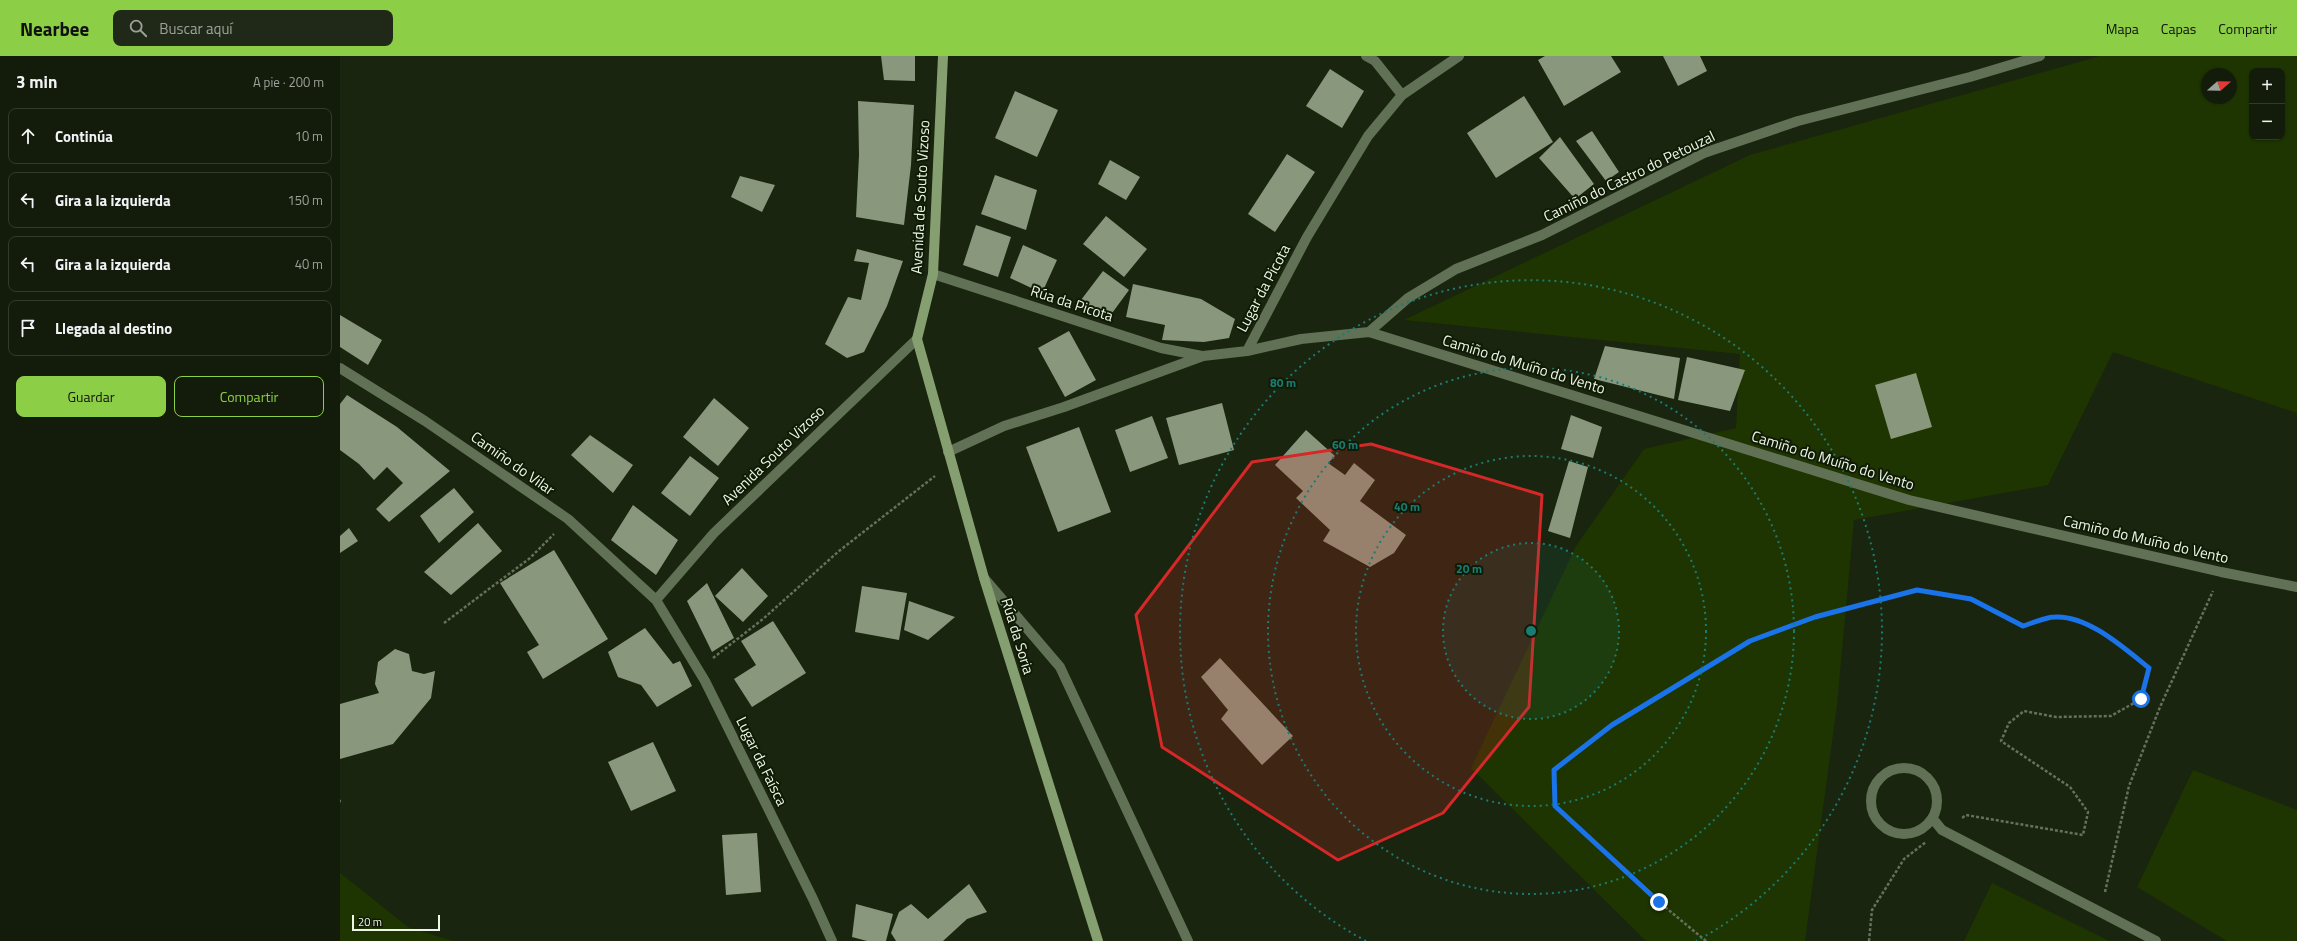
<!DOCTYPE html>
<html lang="es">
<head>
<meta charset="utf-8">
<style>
  :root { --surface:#131c0a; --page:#202918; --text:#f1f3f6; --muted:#9da19c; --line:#323a2b; --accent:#8cce45 }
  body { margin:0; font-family:"Titillium Web",sans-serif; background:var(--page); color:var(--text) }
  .controls { position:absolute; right:12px; top:12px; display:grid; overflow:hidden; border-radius:8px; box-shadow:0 1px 3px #0004 }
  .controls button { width:36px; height:36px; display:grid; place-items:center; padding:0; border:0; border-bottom:1px solid var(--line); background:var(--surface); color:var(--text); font:20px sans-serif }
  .compass { position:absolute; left:1861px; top:12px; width:36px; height:36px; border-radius:50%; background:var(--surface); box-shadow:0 1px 3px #0004; rotate:70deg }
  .scale { position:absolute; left:12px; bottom:10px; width:88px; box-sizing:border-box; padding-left:4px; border:2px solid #edf6e7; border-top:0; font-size:11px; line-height:14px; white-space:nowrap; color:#edf6e7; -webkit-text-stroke:3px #101b05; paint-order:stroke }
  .stop { position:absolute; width:12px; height:12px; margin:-9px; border:3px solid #1a73e8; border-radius:50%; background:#fff }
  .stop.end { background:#1a73e8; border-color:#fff; box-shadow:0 1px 4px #0008 }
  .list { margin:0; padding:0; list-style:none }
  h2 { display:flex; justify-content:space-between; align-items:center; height:52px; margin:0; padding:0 16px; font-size:17px }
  h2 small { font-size:13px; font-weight:400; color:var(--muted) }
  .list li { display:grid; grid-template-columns:26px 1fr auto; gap:12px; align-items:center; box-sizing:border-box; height:56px; margin:0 8px 8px; padding:0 8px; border:1px solid var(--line); border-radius:8px }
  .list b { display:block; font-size:15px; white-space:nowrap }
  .list em { font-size:13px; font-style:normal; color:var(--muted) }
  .actions { display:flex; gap:8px; padding:12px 16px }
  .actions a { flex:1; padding:9px 0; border:1px solid var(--accent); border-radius:8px; text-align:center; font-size:14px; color:var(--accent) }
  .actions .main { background:var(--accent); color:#111 }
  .icon { flex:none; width:22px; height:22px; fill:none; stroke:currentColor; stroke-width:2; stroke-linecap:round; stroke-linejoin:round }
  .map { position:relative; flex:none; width:1957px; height:885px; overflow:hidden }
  header { display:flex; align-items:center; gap:24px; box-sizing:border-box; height:56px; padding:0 20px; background:var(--accent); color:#111 }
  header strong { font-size:19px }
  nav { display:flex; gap:22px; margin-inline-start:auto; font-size:14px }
  .search { width:280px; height:36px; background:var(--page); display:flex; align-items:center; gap:10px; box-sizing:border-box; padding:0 14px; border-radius:8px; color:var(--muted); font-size:15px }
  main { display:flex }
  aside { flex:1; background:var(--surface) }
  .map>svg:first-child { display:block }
  .green { fill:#1e3501; fill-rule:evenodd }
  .building { fill:#89987d }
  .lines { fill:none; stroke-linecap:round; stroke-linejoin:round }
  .path { stroke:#66715d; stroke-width:2.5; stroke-dasharray:3 2; stroke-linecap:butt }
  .lane { stroke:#617155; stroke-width:10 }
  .street { stroke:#617155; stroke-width:10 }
  .secondary { stroke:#869f71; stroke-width:10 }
  .route { stroke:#1a73e8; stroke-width:5 }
  .marked { fill:#d62828; fill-opacity:0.2; stroke:#d62828; stroke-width:3; stroke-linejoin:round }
  .ring { fill:none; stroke:#1a7c74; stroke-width:2; stroke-dasharray:2 4 }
  .labels { text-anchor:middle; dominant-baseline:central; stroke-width:4; stroke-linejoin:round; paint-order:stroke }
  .street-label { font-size:15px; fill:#edf6e7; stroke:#101b05 }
  .centre { fill:#1a7c74; stroke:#101b05; stroke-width:2 }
  .ring-label { font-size:12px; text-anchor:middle; font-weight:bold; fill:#1a7c74; stroke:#101b05; stroke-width:4; stroke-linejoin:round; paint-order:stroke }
</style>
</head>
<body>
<header>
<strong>Nearbee</strong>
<div class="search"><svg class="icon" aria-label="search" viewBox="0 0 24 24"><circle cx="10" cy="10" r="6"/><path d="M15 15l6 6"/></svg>Buscar aquí</div>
<nav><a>Mapa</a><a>Capas</a><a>Compartir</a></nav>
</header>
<main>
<aside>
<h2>3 min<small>A pie · 200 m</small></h2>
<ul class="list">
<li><svg class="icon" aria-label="ahead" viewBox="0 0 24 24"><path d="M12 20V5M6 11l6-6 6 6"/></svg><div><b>Continúa</b></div><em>10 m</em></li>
<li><svg class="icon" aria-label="left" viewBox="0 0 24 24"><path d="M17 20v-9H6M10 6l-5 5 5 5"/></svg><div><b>Gira a la izquierda</b></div><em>150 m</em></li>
<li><svg class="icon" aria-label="left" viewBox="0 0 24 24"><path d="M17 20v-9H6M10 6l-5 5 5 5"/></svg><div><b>Gira a la izquierda</b></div><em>40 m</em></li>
<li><svg class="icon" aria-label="arrive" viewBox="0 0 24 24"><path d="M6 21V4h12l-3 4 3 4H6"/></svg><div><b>Llegada al destino</b></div></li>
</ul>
<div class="actions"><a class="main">Guardar</a><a>Compartir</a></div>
</aside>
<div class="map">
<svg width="1957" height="885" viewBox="0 0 1957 885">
  <rect width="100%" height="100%" fill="#19250e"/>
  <path class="green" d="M1760,0h197v357l-184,-61 -65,133 -194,35 -17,185 -32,236h-159l-175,-173 105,-222 68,-97 92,-21 4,-74 -336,-34 346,-165zM1912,15h30v66h-30zM1867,18h24v24h-24z
    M1853,714l104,40v131h-70l-90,-54z
    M0,817l68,54 45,14h-113z
    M1652,827l117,58h-145z"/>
  <path class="building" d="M541,0h34v25l-31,-1z
    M1205,0h66l10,16 -57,34 -26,-46z
    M1323,0h37l7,15 -29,15z
    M990,13l34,22 -22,37 -36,-22z
    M675,35l43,19 -21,47 -42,-19z
    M1184,40l29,46 -57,36 -29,-45z
    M518,45l56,4 -3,60 -7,60 -48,-8 3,-62z
    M1252,75l27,41 -13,9 -30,-40z
    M1220,81l34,47 -19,15 -36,-41z
    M947,98l28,18 -40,60 -27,-18z
    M770,104l30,17 -14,23 -28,-16z
    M655,119l42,15 -11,40 -45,-16z
    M400,120l35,9 -13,27 -31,-15z
    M766,160l41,33 -23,28 -41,-33z
    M636,169l35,12 -13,40 -35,-12z
    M683,189l34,15 -15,33 -32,-15z
    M517,193l46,12 -16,45 -23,46 -17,6 -22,-14 23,-47 13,3 8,-37 -15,-2z
    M763,215l26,19 -22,30 -26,-20z
    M793,228l68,15 34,20 -6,19 -25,4 -42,-2 3,-15 -39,-8z
    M0,259l42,25 -14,25 -28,-18z
    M729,275l27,49 -31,17 -27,-49z
    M1265,290l75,12 -6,41 -80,-20z
    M1347,301l58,13 -15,41 -52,-11z
    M1576,317l16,54 -41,12 -16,-54z
    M7,339l50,32 53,44 -61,51 -13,-13 27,-26 -16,-16 -13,13 -15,-16 -19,-14v-46z
    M374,342l35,30 -31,38 -35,-29z
    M882,347l12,47 -55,15 -13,-47z
    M1231,359l31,12 -9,31 -32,-9z
    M812,360l16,42 -38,14 -15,-42z
    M739,371l32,85 -53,20 -32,-85z
    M966,374l29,26 -7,7 17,12 9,-12 21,17 -15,21 46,34 -12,18 -24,14 -47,-26 7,-11 -34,-32 7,-7 -28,-26z
    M250,379l43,30 -20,28 -42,-38z
    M350,400l29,22 -29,38 -29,-23z
    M1229,405l19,6 -18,71 -22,-7z
    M114,432l20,24 -35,31 -19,-27z
    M293,449l45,35 -22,35 -45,-35z
    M138,467l24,28 -51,44 -27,-23z
    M9,472l9,13 -18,12v-17z
    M214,494l54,89 -65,40 -16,-27 12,-7 -39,-62z
    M402,512l26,28 -25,26 -28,-26z
    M367,527l27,55 -22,14 -25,-51z
    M522,530l45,7 -8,47 -44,-8z
    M569,545l46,16 -27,23 -24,-10z
    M433,565l33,52 -54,34 -18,-28 22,-14 -15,-24z
    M305,572l28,36 7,-3 12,25 -35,21 -16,-22 -23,-8 -10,-25z
    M55,593l14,5 3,17 12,3 11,-3 -4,27 -38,46 -53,15v-55l39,-11 -4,-9 3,-22z
    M880,602l73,78 -31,29 -41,-46 7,-9 -27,-33z
    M313,686l23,49 -45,20 -23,-49z
    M417,777l4,59 -35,3 -4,-60z
    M629,828l18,28 -20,7 -24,22h-47l-5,-8 8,-21 12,-8 17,15z
    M516,848l37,10 -7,27h-19l-15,-4z"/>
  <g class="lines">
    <path class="path" d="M104,567l86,-65 24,-24
      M373,602l50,-39 76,-68 96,-75
      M0,745h1
      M1765,836l24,-106 31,-79 53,-116
      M1366,885l-47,-39 -104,-96 -1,-36 58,-45 138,-84 65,-24 102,-27 54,9 52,27c10,-3 22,-9 32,-9 33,-2 70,32 94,51l-8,31 -30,17 -55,1 -32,-6 -15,12 -8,18 69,46 18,25 -5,23 -117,-20 -4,3
      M1529,885l3,-31 32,-51 22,-17"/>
    <path class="lane" d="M1531 745a33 33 0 1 1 66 0a33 33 0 1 1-66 0Z
      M1593,763l9,11 214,111"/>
    <path class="street" d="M1026,0l9,5 27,34
      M593,218l228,74 41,8
      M1029,276l540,168 312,72 76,15
      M907,295l60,-114 61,-101 34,-41 57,-39
      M0,312l85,53 143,98 88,81 49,81 108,218 19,42
      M608,396l56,-26 60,-19 139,-51 44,-5 54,-12 68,-7 39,-34 48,-29 86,-34 162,-82 94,-32 172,-44 70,-21
      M644,522l76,89 128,274
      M316,544l58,-67 203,-194"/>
    <path class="secondary" d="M603,0l-10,218 -16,65 67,239 114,363"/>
  </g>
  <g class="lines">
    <path class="route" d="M1319,846l-104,-96 -1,-36 58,-45 138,-84 65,-24 102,-27 54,9 52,27c10,-3 22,-9 32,-9 33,-2 70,32 94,51l-8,31"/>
  </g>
  <path class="marked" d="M1031,388l171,51 -13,212 -86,106 -105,47 -176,-113 -26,-132 116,-153z"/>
  <circle cx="1191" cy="575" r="88" fill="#1a7c74" fill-opacity=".12"/>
  <g class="ring">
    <circle cx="1191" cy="575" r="88"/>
    <circle cx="1191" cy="575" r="175"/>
    <circle cx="1191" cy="575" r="263"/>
    <path d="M1026 885A351 351 0 1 1 1356 885"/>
  </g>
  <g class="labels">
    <g class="street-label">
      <text transform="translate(1289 120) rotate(-26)">Camiño do Castro do Petouzal</text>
      <text transform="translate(580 141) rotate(-87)">Avenida de Souto Vizoso</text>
      <text transform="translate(923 232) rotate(-62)">Lugar da Picota</text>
      <text transform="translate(732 247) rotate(18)">Rúa da Picota</text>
      <text transform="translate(1184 308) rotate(17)">Camiño do Muíño do Vento</text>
      <text transform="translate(433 399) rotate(-44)">Avenida Souto Vizoso</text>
      <text transform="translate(1493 404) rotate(17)">Camiño do Muíño do Vento</text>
      <text transform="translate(173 407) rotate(35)">Camiño do Vilar</text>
      <text transform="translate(1806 483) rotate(13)">Camiño do Muíño do Vento</text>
      <text transform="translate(678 580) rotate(73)">Rúa da Soria</text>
      <text transform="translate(422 705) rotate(64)">Lugar da Faísca</text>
    </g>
  </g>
  <circle cx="1191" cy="575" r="6" class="centre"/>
  <g class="ring-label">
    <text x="943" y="331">80 m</text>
    <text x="1005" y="393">60 m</text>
    <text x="1067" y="455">40 m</text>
    <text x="1129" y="517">20 m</text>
  </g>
</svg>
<div class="controls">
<button>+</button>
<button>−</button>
</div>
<svg class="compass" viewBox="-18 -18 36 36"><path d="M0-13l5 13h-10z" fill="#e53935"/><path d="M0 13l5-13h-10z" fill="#9da19c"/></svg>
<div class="scale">20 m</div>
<div class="stop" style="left:1801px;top:643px"></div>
<div class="stop end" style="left:1319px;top:846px"></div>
</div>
</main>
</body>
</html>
